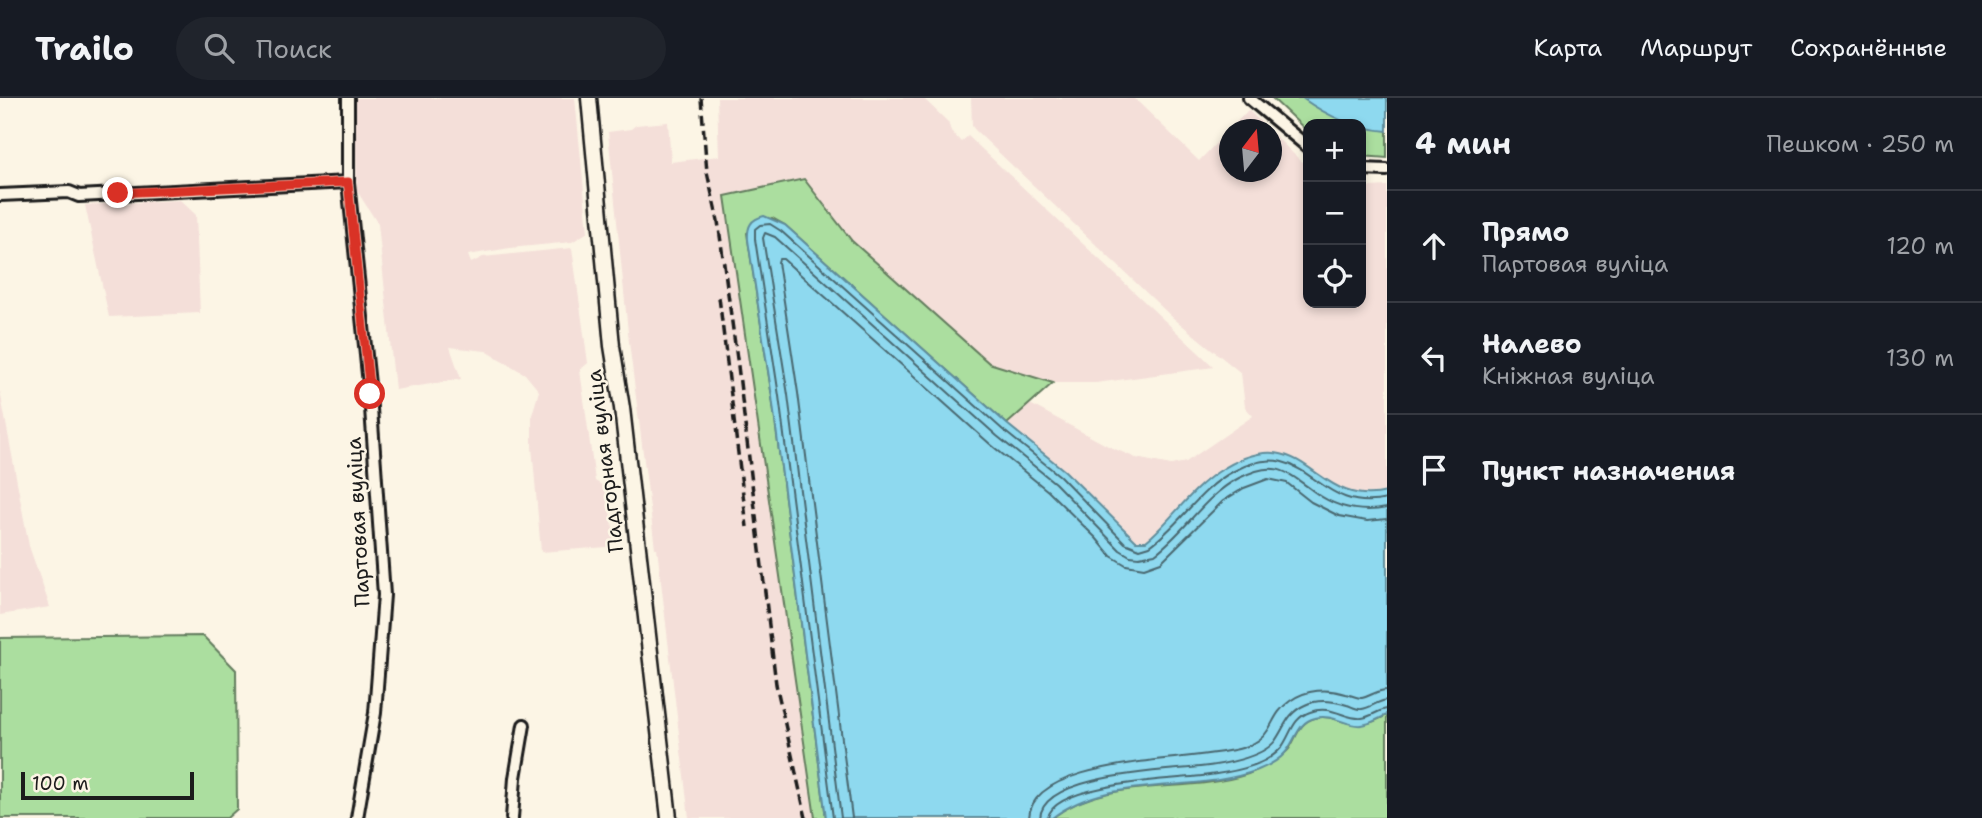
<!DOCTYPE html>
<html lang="ru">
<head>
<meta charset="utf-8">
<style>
  :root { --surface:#171b24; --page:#20242c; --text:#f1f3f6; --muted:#9ea1a6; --line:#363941 }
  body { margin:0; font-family:"Shantell Sans",sans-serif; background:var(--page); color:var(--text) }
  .controls { position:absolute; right:21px; top:21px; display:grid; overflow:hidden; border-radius:14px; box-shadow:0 4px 10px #0003 }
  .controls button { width:63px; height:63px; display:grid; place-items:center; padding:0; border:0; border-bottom:2px solid var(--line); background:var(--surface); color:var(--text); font:35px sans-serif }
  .compass { position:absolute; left:1219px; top:21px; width:63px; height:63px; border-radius:50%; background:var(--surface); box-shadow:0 4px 10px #0003; rotate:16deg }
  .scale { position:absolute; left:21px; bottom:18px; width:173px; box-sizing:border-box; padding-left:7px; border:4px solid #1c1c1c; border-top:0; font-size:19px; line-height:24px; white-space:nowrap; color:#1c1c1c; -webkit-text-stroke:5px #fcf5e5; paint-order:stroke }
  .stop { position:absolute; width:21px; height:21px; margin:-16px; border:5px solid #d93025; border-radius:50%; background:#fff }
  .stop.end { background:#d93025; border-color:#fff; box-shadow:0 2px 7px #0008 }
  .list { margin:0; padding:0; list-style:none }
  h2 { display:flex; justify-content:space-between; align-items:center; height:91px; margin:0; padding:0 28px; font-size:30px }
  h2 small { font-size:23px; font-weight:400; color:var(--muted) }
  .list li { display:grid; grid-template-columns:46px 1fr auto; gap:21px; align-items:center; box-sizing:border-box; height:112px; padding:0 28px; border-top:2px solid var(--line) }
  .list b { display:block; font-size:26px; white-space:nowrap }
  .list p { margin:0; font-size:23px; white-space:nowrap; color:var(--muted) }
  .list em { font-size:23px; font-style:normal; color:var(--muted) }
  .icon { flex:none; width:38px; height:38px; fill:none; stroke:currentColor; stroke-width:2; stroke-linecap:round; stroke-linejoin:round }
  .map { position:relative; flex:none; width:1387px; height:720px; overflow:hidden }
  header { display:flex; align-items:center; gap:42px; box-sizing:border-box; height:98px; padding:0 35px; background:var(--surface); border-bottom:2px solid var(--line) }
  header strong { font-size:33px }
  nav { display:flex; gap:38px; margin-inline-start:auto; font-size:24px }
  .search { width:490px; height:63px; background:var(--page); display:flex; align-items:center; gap:18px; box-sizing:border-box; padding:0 24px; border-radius:38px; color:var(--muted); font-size:26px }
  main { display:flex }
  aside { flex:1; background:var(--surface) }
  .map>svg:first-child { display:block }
  .built { fill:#f4dfd9 }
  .green { fill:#abde9f; stroke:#647d5e; stroke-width:2 }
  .water { fill:#8ed9ef; stroke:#608d9b; stroke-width:2 }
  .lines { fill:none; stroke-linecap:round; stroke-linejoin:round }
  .shore { stroke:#4a6870; stroke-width:2 }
  .street-casing { stroke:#1c1c1c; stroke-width:16 }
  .secondary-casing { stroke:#1c1c1c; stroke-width:19 }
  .street { stroke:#fcf5e5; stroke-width:10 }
  .secondary { stroke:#fcf5e5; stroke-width:14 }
  .rail { stroke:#1c1c1c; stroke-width:3.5; stroke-dasharray:10 5; stroke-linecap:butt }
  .route { stroke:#d93025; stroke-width:9 }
  .labels { text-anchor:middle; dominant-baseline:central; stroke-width:5; stroke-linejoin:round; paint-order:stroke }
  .street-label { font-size:21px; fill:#1c1c1c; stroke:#fcf5e5 }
</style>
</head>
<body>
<header>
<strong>Trailo</strong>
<div class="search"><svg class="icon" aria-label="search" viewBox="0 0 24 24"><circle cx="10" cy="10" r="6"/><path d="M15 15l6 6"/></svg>Поиск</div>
<nav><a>Карта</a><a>Маршрут</a><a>Сохранённые</a></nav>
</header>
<main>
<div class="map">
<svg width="1387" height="720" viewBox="0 0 1387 720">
  <rect width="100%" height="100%" fill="#fcf5e5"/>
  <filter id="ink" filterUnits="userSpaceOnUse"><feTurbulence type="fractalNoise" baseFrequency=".0143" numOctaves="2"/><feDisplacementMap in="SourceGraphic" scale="14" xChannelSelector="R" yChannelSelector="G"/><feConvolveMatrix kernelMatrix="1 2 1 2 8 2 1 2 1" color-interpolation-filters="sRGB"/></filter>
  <g filter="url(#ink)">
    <path class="built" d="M355,0h220l13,134 -16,10 -62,6 -42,7 3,8 12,-6 89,-9 16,115 -8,7 15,111 10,6 11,55 -9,5 -66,5 -9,-106v-31l7,-24 -14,-17 -39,-23 -36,-4 11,32 -66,11 -17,-166 -21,-33z
      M717,0h206l25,24 3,9 10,11 7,-6 246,231 -118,16h-43l-28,-7 -36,-13 -137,-122 -48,-62 -78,17 89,622h-126l-32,-270h-2l-26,-206 -21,-210 23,-3 5,-4 32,-3 3,40 48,-6z
      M971,0h163l65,63 30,-31 1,42h42v-39l29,28 7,3v139h53v-119l9,3 17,-1v306l-29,2 -22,-7 -35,-26 -35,-9 -11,2 -37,18 -24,19 -42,45 -6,5h-10l-71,-70 -58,-47 23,-20 78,42 28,12 35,7 15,-3 67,-46 -8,-9 -4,-34 -69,-56 -197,-187 -3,-4z
      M1248,12l20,19h-38z
      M180,102l16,15 4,98 -91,4 -24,-112z
      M0,293l29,155 21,61 -50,8z"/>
    <path class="green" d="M1272,0h115v60l-26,-2v-32h-53v8z
      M804,81l48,62 137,122 64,20 -46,41 -222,-199 -13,-7 -25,15 25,164 54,421h-11l-90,-622z
      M203,538l33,34 1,139 -10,9h-227v-180z
      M1387,617v103h-335c56,-43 132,-23 196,-44 9,-3 36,-18 41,-25 8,-12 10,-27 26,-31 16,-4 28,6 42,6 11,1 20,-4 30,-9z"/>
    <path class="water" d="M1302,0h85v33c-32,-3 -57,-13 -85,-33z
      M764,118l21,9 222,199 58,47 71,70h10l6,-5c23,-21 40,-47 66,-64 89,-59 93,38 169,20v223c-8,3 -16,9 -25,10 -16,2 -29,-12 -47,-7 -18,4 -19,23 -30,35 -7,8 -17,13 -27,17 -65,25 -148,3 -206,48h-226l-54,-421 -24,-157c-1,-14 3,-21 16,-24z"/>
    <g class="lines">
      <path class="shore" d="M833,720l-54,-422 -24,-157v-10l5,-4 10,-1 11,7 222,199 57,46 65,67 15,6 10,-3c31,-22 49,-57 84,-75 74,-39 80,45 153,28
        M841,720l-53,-423 -25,-157 2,-5 10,4 222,199 58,47 65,67 10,6 9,1 16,-3c31,-23 49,-58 84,-76 37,-19 47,-7 77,15 21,15 45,20 71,15
        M852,720l-54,-425 -20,-131 1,-3h4l207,185 58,47 48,47 15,18 15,9 18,3 17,-6 62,-61 21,-13 24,-9 19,4 24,19 28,14 28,5 20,-2
        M1029,720c2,-62 169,-56 213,-70 35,-11 24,-30 48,-47 16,-12 38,-13 56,-7 5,1 11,4 16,4 9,-2 15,-8 25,-8
        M1040,720c2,-44 127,-47 160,-51 20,-2 62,-9 75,-26 10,-14 12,-28 30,-36 12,-6 29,-4 42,0 4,1 10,5 15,4 9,-1 15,-8 25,-9
        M1048,720c4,-34 126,-39 154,-42 24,-3 62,-8 79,-28 10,-13 11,-30 29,-36 21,-8 36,8 52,6 9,-1 16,-8 25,-9"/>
      <defs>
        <path id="street" d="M348,0v84l22,212 14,201 -9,118 -18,105
          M1249,0l59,49
          M1361,71l26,1
          M0,97l69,-3 10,4 269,-14
          M512,720l3,-40 9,-53"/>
        <path id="secondary" d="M589,0l23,248 10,62 47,410"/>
      </defs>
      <use href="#street" class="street-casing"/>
      <use href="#secondary" class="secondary-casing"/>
      <use href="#street" class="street"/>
      <use href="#secondary" class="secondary"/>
      <path class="rail" d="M701,0l6,74 11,49 20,145 38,318 30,134
        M719,199l28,230"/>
    </g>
  </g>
  <g class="lines" filter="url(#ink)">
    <path class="route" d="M118,95l230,-11 22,212"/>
  </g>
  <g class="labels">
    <g class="street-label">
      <text transform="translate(605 363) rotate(-97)">Падгорная вуліца</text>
      <text transform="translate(358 424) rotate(-93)">Партовая вуліца</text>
    </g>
  </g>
</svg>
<div class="controls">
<button>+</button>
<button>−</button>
<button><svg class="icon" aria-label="locate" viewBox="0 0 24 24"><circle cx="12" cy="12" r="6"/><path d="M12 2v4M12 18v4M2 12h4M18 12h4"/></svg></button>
</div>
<svg class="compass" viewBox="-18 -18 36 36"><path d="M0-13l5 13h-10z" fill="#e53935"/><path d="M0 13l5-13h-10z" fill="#9ea1a6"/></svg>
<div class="scale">100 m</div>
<div class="stop" style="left:370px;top:296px"></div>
<div class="stop end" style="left:118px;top:95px"></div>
</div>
<aside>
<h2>4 мин<small>Пешком · 250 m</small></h2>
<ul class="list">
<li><svg class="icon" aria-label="ahead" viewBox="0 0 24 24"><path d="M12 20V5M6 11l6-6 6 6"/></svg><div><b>Прямо</b><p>Партовая вуліца</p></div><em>120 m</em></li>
<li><svg class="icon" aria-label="left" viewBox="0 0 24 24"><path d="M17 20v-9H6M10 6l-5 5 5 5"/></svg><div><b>Налево</b><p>Кніжная вуліца</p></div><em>130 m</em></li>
<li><svg class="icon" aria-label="arrive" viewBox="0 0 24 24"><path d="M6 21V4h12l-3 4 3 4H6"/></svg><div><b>Пункт назначения</b></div></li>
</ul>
</aside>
</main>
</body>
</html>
